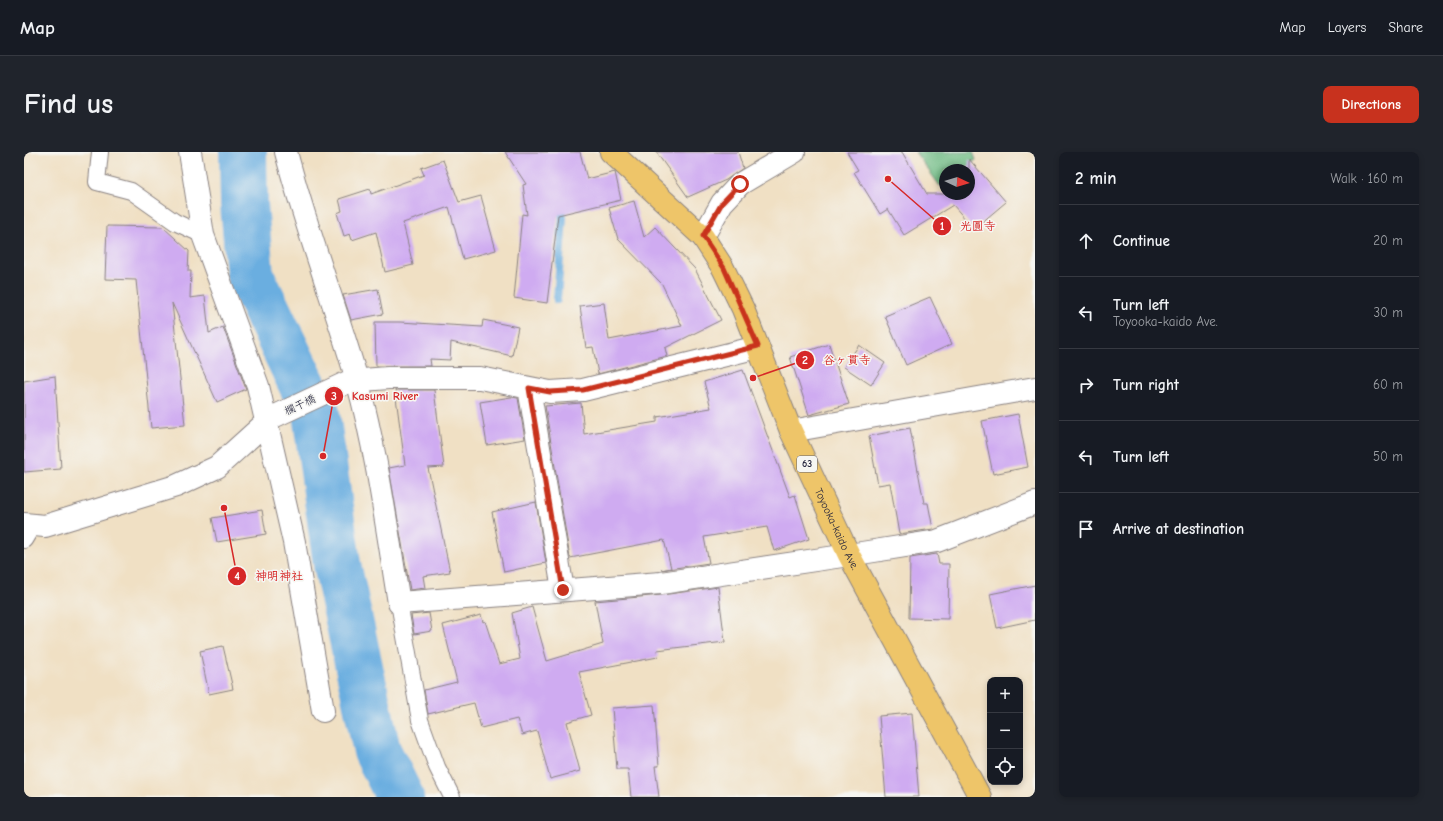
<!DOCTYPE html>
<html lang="en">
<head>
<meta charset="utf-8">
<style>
  :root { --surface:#171b24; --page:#20242c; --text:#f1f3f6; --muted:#9ea1a6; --line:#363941; --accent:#c8321e }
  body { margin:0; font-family:"Comic Neue","Klee One",sans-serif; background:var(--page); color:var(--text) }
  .controls { position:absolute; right:12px; bottom:12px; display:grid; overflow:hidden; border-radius:8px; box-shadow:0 2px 6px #0003 }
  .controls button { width:36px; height:36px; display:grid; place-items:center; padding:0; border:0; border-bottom:1px solid var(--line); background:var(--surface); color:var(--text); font:20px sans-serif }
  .compass { position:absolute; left:915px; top:12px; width:36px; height:36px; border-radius:50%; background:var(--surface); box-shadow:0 2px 6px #0003; rotate:94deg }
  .stop { position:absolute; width:12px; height:12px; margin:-9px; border:3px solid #c8321e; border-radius:50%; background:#fff }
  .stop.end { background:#c8321e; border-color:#fff; box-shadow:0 1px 4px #0008 }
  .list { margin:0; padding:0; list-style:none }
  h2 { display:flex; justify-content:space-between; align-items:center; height:52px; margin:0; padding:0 16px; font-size:17px }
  h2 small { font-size:13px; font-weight:400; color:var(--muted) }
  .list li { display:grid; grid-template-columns:26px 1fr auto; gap:12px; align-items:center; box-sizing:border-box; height:72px; padding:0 16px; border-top:1px solid var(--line) }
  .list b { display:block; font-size:15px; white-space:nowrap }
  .list p { margin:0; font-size:13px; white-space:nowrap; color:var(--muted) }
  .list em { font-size:13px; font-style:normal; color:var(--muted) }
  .icon { flex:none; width:22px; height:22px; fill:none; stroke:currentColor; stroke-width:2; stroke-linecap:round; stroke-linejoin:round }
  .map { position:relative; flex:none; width:1011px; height:645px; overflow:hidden; border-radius:8px }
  header { display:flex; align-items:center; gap:24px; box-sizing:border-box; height:56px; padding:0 20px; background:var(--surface); border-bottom:1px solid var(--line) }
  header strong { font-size:19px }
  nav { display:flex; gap:22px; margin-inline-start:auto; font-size:14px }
  .intro { display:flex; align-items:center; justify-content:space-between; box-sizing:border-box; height:96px; padding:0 24px }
  h1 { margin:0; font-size:28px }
  .button { padding:10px 18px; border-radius:8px; background:var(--accent); color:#fff; font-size:14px; font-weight:700 }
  main { display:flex; gap:24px; padding:0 24px }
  aside { flex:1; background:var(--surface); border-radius:8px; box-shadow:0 2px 6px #0003 }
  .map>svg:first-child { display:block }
  .forest { fill:#6fbb84; stroke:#486e60 }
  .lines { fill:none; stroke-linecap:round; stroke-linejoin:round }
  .stream { stroke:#6baee0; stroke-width:8 }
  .river { stroke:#6baee0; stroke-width:48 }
  .building { fill:#cfabf1 }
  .lane-casing { stroke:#898180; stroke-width:18 }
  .street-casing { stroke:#898180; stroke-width:24 }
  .primary-casing { stroke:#898180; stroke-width:24 }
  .lane { stroke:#fff; stroke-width:16 }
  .street { stroke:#fff; stroke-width:22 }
  .primary { stroke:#eec569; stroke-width:22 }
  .route { stroke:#c8321e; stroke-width:5 }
  .labels { text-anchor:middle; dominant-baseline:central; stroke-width:3; stroke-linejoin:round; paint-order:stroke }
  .shield { fill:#f6f6f2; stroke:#626272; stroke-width:1 }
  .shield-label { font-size:10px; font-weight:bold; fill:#22223b }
  .street-label { font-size:11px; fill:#22223b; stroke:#f6f6f2 }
  .leader { fill:none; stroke:#d62828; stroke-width:1.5 }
  .callout-dot { fill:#d62828; stroke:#f6f6f2; stroke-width:1.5 }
  .mark-label { font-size:12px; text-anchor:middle; font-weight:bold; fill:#fff }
  .callout-label { font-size:12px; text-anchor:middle; font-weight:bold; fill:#d62828; stroke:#f6f6f2; stroke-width:3; stroke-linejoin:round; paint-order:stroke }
</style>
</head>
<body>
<header>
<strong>Map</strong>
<nav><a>Map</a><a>Layers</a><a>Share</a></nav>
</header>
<div class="intro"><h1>Find us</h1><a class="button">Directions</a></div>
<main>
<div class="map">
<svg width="1011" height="645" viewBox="0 0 1011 645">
  <rect width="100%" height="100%" fill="#f6f6f2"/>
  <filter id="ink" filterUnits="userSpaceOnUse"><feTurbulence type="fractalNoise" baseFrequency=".025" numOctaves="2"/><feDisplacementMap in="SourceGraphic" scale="8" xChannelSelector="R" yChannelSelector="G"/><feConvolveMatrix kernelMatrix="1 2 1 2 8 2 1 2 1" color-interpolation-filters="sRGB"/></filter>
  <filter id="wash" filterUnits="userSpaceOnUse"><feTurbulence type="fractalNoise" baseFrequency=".012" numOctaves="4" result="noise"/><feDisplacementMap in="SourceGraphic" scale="16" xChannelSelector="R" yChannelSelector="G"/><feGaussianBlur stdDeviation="0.9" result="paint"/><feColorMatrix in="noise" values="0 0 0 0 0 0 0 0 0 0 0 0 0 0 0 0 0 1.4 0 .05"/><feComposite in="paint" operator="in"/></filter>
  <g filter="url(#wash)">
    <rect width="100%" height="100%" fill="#f0e0c4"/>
    <path class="forest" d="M891,0h58l3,8 -14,10h-17v12l-5,4z"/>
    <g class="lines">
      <path class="stream" d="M533,148l6,-82 -2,-13"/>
      <path class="river" d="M219,0l1,52 6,71 66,138 21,151 40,187 23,46"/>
    </g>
    <g id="blocks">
      <path class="building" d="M481,0h75l7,27 28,-7 6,28 -63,15 -11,88 -33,-5 8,-84 5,1 -4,-30 3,-1z
        M632,0h82l5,16 -17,12 -38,17z
        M823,0h55l25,42h42v-35l37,43 -32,27 -21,-24 -49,30 -16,-26 -8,5 -26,-42 4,-2z
        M419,8l16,42 22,-6 15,54 -33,9 -14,-52 -46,16 10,42 -28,7 -9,-40 -24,8 -2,-6 -6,2 -7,-23 5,-2 -3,-12 31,-10 1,5 53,-19 -3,-7z
        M610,49l10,36 11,-10 40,42 26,51 -56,28 2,8 -69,18 -5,-27 -7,1 -6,-42 24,-3 5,37 73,-14 -20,-42 -44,-45 -9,-31z
        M83,74l56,1 26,24 -1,20h3l-1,27 15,-2 4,37 14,-6 23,62 -29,13 -45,-99 13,122 -34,3 -15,-148 -31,-1z
        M354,137l5,25 -32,6 -8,-25z
        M906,145l22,47 -46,21 -21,-49z
        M459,168l35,7 -6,29 -61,-14 -1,18 -20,-1 1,7h-55l-1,-44h25l82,5z
        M805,192l20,60 -40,11 -19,-58z
        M835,193l26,18 -14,22 -27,-18z
        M719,218l47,127 5,-2 14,44 -35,12 -7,-24 -63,10 5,26 -48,7 10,-2 -7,-28 -94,18 -25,-152 36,-3 3,31 73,-12v-5l54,-9 -7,-26z
        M31,224l6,93 -37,3v-91z
        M371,238h39l10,77 -16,1 22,104 -27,4 2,12 -15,2 -21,-122 16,-3z
        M487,245l7,1 7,41 -38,6 -7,-43z
        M994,262l10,53 -35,7 -11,-53z
        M886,276l14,75h4l5,26 -34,5 -9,-51 -12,2 -9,-49z
        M512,350l10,61 -42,9 -12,-60z
        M238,358l4,24 -49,8 -5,-24z
        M913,402l2,10h10l-1,55 -39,-1 1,-60z
        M1011,433v35l-38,8 -7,-34z
        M694,435l7,55 -68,8 1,7 -79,15 12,43 -24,7 13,49 -30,8 -13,-48 -15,4 -5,-16 -36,9 -7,-25 -46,11 -4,-24 33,-8 -14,-57 38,-10 2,7 2,-1 14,43 21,-5 -8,-46 20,-6 15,54 56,-17 -8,-43 67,-6z
        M405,461l3,18 -18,3 -3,-19z
        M199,494l10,43 -24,5 -9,-43z
        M630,553l5,61h-4l4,31h-28l-3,-28h-11l-5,-61z
        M888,561l7,84h-33l-7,-81z"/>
    </g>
  </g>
  <g filter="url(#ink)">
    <use href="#blocks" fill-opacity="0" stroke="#898180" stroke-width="1"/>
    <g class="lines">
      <defs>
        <path id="lane" d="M76,0l-3,30 34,9 44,31 28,13
          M0,388l9,-15
          M375,451l21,117 17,47 15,30"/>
        <path id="street" d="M166,0l13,83 55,151 36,156 29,169
          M262,0c20,77 49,152 71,228 20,73 30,149 42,223l262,-20 188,-28 88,-14 98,-38
          M679,85l19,-34 18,-19 54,-32
          M505,236l34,202
          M767,279l244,-43
          M0,372l21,2 131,-40 41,-19 54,-49 79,-37 38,-3h92l70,14 33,-2 175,-43"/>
        <g id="primary">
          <path id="s1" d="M587,0l92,85 20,31 20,41 48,122 58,124 131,242"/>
        </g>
      </defs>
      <use href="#lane" class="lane-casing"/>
      <use href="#street" class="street-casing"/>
      <use href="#primary" class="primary-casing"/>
      <use href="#lane" class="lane"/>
      <use href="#street" class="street"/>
      <use href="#primary" class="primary"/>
    </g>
  </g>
  <g class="lines" filter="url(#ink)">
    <path class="route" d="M539,438l-34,-202 21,4 33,-2 175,-44 -34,-78 -21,-32 19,-33 18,-19"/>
  </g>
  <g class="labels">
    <rect class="shield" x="773" y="304" width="20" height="16" rx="3"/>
    <g class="shield-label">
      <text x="783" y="312">63</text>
    </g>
    <g class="street-label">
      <text transform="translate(276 253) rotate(-25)">欄干橋</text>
      <text stroke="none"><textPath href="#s1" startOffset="447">Toyooka-kaido Ave.</textPath></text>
    </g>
  </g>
  <path class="leader" d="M864 27L918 74M729 226L781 208M299 304L310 244M200 356L213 424"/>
  <g class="callout-dot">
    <circle cx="864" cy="27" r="4"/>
    <circle cx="729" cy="226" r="4"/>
    <circle cx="299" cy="304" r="4"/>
    <circle cx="200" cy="356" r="4"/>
    <circle cx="918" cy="74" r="10"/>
    <circle cx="781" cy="208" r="10"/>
    <circle cx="310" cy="244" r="10"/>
    <circle cx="213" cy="424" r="10"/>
  </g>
  <g class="mark-label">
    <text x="918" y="78">1</text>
    <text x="781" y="212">2</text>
    <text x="310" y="248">3</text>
    <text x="213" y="428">4</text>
  </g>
  <g class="callout-label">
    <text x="954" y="78">光圓寺</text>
    <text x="823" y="212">谷ヶ貫寺</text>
    <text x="361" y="248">Kasumi River</text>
    <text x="255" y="428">神明神社</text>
  </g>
</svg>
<div class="controls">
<button>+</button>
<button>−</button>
<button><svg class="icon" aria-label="locate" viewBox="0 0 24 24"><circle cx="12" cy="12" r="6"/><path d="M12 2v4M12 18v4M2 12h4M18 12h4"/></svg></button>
</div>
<svg class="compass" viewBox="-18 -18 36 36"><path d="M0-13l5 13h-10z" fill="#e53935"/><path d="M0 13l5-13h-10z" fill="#9ea1a6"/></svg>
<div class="stop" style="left:716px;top:32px"></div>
<div class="stop end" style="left:539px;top:438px"></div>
</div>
<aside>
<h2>2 min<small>Walk · 160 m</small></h2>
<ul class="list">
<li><svg class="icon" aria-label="ahead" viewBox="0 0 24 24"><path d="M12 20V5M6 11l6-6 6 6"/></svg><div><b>Continue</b></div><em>20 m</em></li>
<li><svg class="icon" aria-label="left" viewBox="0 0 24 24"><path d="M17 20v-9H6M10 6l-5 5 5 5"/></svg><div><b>Turn left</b><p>Toyooka-kaido Ave.</p></div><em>30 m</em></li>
<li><svg class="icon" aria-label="right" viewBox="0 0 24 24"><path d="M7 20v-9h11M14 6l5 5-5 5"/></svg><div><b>Turn right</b></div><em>60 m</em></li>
<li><svg class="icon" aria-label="left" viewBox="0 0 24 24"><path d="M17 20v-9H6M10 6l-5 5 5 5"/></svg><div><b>Turn left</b></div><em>50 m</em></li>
<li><svg class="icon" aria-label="arrive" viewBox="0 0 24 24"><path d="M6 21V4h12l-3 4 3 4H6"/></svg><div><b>Arrive at destination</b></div></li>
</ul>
</aside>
</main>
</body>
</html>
